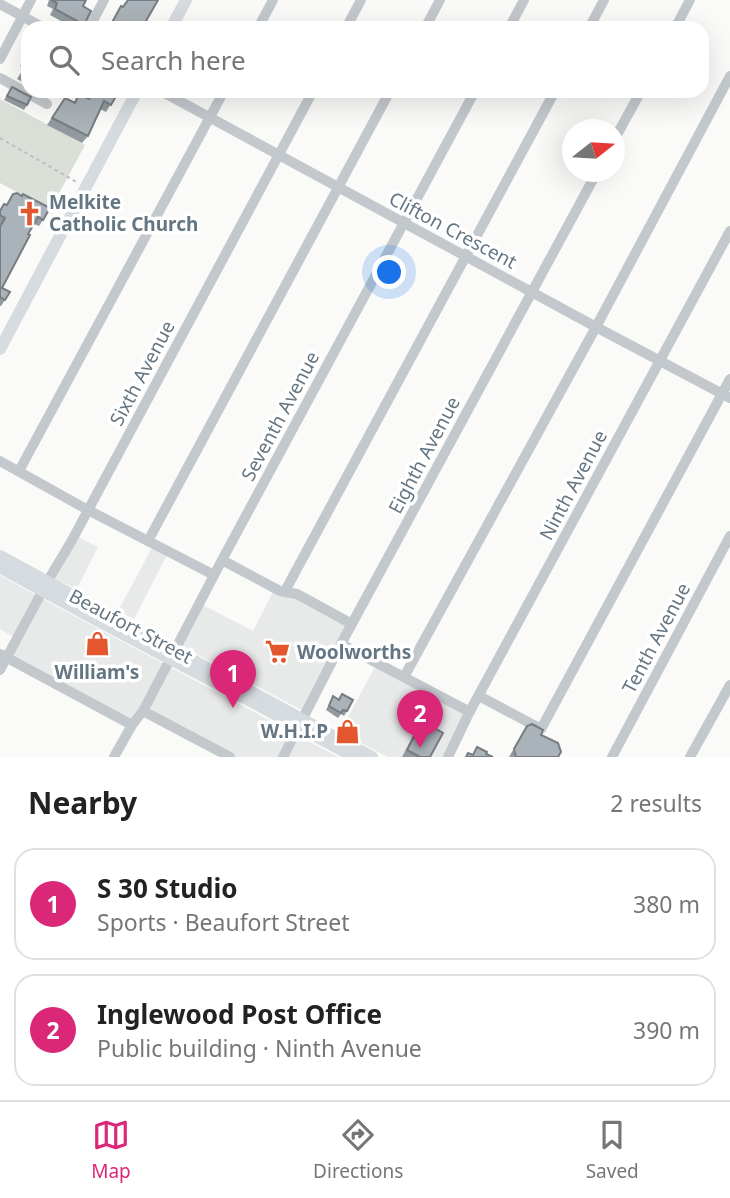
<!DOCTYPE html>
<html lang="en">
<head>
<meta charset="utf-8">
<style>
  :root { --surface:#fff; --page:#f2f2f2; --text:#222; --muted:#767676; --line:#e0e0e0; --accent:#db2777 }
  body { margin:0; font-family:"Noto Sans",sans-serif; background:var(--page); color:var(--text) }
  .compass { position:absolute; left:562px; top:119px; width:63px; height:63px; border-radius:50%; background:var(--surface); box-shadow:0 7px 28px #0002; rotate:73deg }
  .you { position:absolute; left:390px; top:273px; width:24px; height:24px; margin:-18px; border:5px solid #fff; border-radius:50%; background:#1a73e8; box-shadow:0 0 0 10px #1a73e833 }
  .badge { display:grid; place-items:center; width:46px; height:46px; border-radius:50%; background:var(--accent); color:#fff; font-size:23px; font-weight:700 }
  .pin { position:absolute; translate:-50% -58px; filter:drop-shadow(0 2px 4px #0008) }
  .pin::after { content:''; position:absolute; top:37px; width:24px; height:21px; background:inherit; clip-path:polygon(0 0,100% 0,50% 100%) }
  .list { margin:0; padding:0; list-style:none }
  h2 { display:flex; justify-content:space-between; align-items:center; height:91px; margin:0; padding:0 28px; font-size:30px }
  h2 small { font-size:23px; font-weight:400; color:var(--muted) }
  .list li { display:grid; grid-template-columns:46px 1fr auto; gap:21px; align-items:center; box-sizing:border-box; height:112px; margin:0 14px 14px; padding:0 14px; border:2px solid var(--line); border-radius:21px }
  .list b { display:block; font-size:26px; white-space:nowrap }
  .list p { margin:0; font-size:23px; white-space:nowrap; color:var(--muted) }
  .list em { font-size:23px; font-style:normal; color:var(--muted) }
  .icon { flex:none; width:38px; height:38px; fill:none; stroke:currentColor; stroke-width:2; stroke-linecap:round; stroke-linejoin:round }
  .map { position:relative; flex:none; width:730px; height:757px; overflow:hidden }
  .search { position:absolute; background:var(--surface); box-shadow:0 7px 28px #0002; left:21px; right:21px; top:21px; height:77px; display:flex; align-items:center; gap:18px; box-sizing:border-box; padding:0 24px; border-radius:21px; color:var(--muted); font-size:26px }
  .sheet { height:343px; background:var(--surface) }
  nav { display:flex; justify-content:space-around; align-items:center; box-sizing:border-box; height:98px; border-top:2px solid var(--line); background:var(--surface); font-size:19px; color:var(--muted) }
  nav a { display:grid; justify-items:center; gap:4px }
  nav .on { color:var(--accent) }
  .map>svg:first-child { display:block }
  .built { fill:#e8e9e9 }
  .green { fill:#dadfd7 }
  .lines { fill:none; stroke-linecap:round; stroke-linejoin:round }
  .path { stroke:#bbbfc2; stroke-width:2; stroke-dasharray:3.5 3.5; stroke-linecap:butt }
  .minor { stroke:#c3c8cc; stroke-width:10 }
  .major { stroke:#d6dbdf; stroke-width:12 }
  .wall { fill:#929a9f }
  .building { fill:#aab3b9; stroke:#777d82; stroke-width:2 }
  .labels { text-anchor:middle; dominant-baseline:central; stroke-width:7; stroke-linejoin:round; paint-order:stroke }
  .poi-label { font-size:19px; font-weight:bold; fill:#657683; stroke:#fff; text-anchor:start }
  .street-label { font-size:19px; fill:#657683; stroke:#fff }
</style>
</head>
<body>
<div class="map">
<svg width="730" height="757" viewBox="0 0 730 757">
  <rect width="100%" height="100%" fill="#fafaf8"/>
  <path class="built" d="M75,535l23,12 -21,42 -27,-12z
    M154,544l15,7 -35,68 -16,-8z
    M0,575l39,22 299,160h-108l-87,-46 -11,14 -125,-68 10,-18 -17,-10z
    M275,588l77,36 -45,89 -129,-69 21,-41 54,28z
    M377,663l93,49 -22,45h-60l-48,-25z"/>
  <path class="green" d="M0,99l85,46 -35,65 -50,-27z"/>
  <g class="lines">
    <path class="path" d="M0,138l78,45"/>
    <path class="minor" d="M0,4l44,24
      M89,28l15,-28
      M258,28l15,-28
      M346,28l15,-28
      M425,28l15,-28
      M509,28l15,-28
      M589,28l15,-28
      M675,28l15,-28
      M0,59l31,-59
      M0,78l47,26
      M161,91l435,236 134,71
      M614,140l27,-49
      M0,461l88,49 126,65
      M19,471l205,-380
      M148,541l242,-450
      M222,560l58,31 17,3 55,30
      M285,591l270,-500
      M341,644l129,68
      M0,654l132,71
      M0,670l50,-93 21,-35 242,-451
      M404,677l192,-350 134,-251
      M479,696l62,33 189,-350
      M143,711l87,46
      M114,757l18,-32 11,-14 79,-151 253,-469
      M283,757l58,-113 256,-472
      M448,757l21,-44 261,-482
      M612,757l118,-221
      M690,757l40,-72"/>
    <path class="major" d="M171,28l15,-28
      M0,349l137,-258
      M0,556l372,201
      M0,567c117,66 237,125 354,190"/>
  </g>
  <path class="wall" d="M49,0h37l-3,6 5,21 -1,1h-13l-24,-13 3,-6 -6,-3z
    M28,55v30l-11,-6 7,-11 -4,-2z
    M12,87l15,18 -3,5 -20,-10z
    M87,91h32l-13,21 -6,-3 -12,27 -6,7 -35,-18 18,-27 9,4 5,-8 9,5 3,-6z
    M13,194l30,26 -4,6 -5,-2 -6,10 -26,54 3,12 -4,6h-1v-96l4,-6 2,1z
    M342,694l5,17 -3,5 -3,-2 -3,4 -12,-8 7,-14 5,3z
    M422,721l8,36h-28l15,-29z
    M527,726l14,9 17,22h-49z"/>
  <path class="building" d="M51,0h35l-3,6 8,5 -5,10 2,6 -33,-18 2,-6z
    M128,0h30l-16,28h-33l12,-22 2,1z
    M28,62v12l-5,-3z
    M12,87l19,10 -4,8 -20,-9z
    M94,91h25l-8,14 -7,-4 -16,35 -36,-18 13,-20 10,5 4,-9 10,5z
    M17,193l5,3 1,-2 27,14 -7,12 -5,-3 -10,17 2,1 -28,53 8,4 -5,8 -5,-3v-70l5,-9 -5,-3v-4l4,-7 3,1 6,-11z
    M342,694l11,6 -6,11 -4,-1 -2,3 -12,-7 4,-10 6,4z
    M422,721l21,12 -13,24h-10l-13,-7z
    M532,724l11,6 -2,5 17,8 3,9 -3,5h-42l-2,-8 13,-23z
    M477,747l10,5 -1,2 7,3h-27l2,-4 5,2z"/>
  <defs>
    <symbol id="church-bare" viewBox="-9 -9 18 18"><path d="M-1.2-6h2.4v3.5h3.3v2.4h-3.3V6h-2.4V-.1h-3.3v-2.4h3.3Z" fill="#e4572e" stroke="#fff" stroke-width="2.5" paint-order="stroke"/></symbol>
    <symbol id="shop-bare" viewBox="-9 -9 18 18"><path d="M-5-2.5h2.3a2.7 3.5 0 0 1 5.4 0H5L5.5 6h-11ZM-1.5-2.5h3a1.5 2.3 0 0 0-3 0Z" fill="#e4572e" stroke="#fff" stroke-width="2.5" paint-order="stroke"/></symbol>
    <symbol id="supermarket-bare" viewBox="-9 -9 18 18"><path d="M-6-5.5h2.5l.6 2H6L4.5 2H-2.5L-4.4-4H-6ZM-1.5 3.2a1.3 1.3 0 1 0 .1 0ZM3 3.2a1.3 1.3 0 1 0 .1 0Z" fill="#e4572e" stroke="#fff" stroke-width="2.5" paint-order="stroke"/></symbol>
  </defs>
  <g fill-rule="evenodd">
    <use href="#church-bare" x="12" y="196" width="35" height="35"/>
    <use href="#shop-bare" x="80" y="626" width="35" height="35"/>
    <use href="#supermarket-bare" x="260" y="634" width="35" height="35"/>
    <use href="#shop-bare" x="330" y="714" width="35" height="35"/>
  </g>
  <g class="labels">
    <g class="poi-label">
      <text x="49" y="202">Melkite<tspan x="49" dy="22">Catholic Church</tspan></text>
      <text x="297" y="652">Woolworths</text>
      <text x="97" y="672" text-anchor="middle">William's</text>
      <text x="328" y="731" text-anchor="end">W.H.I.P</text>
    </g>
    <g class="street-label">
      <text transform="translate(453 230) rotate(28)">Clifton Crescent</text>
      <text transform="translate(142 373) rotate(-62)">Sixth Avenue</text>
      <text transform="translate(280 416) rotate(-62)">Seventh Avenue</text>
      <text transform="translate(424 455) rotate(-62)">Eighth Avenue</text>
      <text transform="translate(573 485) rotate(-62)">Ninth Avenue</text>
      <text transform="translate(131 626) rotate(28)">Beaufort Street</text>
      <text transform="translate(656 638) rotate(-62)">Tenth Avenue</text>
    </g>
  </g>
</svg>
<svg class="compass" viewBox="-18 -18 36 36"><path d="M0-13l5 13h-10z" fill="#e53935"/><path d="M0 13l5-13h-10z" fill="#767676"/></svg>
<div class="you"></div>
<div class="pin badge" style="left:233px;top:708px">1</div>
<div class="pin badge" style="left:420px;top:748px">2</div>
<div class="search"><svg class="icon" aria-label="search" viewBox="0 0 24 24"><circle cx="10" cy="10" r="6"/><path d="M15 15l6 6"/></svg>Search here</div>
</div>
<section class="sheet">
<h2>Nearby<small>2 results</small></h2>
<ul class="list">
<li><span class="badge">1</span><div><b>S 30 Studio</b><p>Sports · Beaufort Street</p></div><em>380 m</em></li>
<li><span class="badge">2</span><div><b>Inglewood Post Office</b><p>Public building · Ninth Avenue</p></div><em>390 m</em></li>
</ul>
</section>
<nav>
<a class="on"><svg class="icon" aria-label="map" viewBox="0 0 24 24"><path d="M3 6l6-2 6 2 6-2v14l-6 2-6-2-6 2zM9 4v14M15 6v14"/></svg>Map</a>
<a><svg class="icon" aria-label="directions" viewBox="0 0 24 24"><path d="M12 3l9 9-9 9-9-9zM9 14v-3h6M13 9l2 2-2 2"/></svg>Directions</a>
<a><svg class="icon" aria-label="saved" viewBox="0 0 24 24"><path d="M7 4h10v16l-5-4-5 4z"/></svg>Saved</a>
</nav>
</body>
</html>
